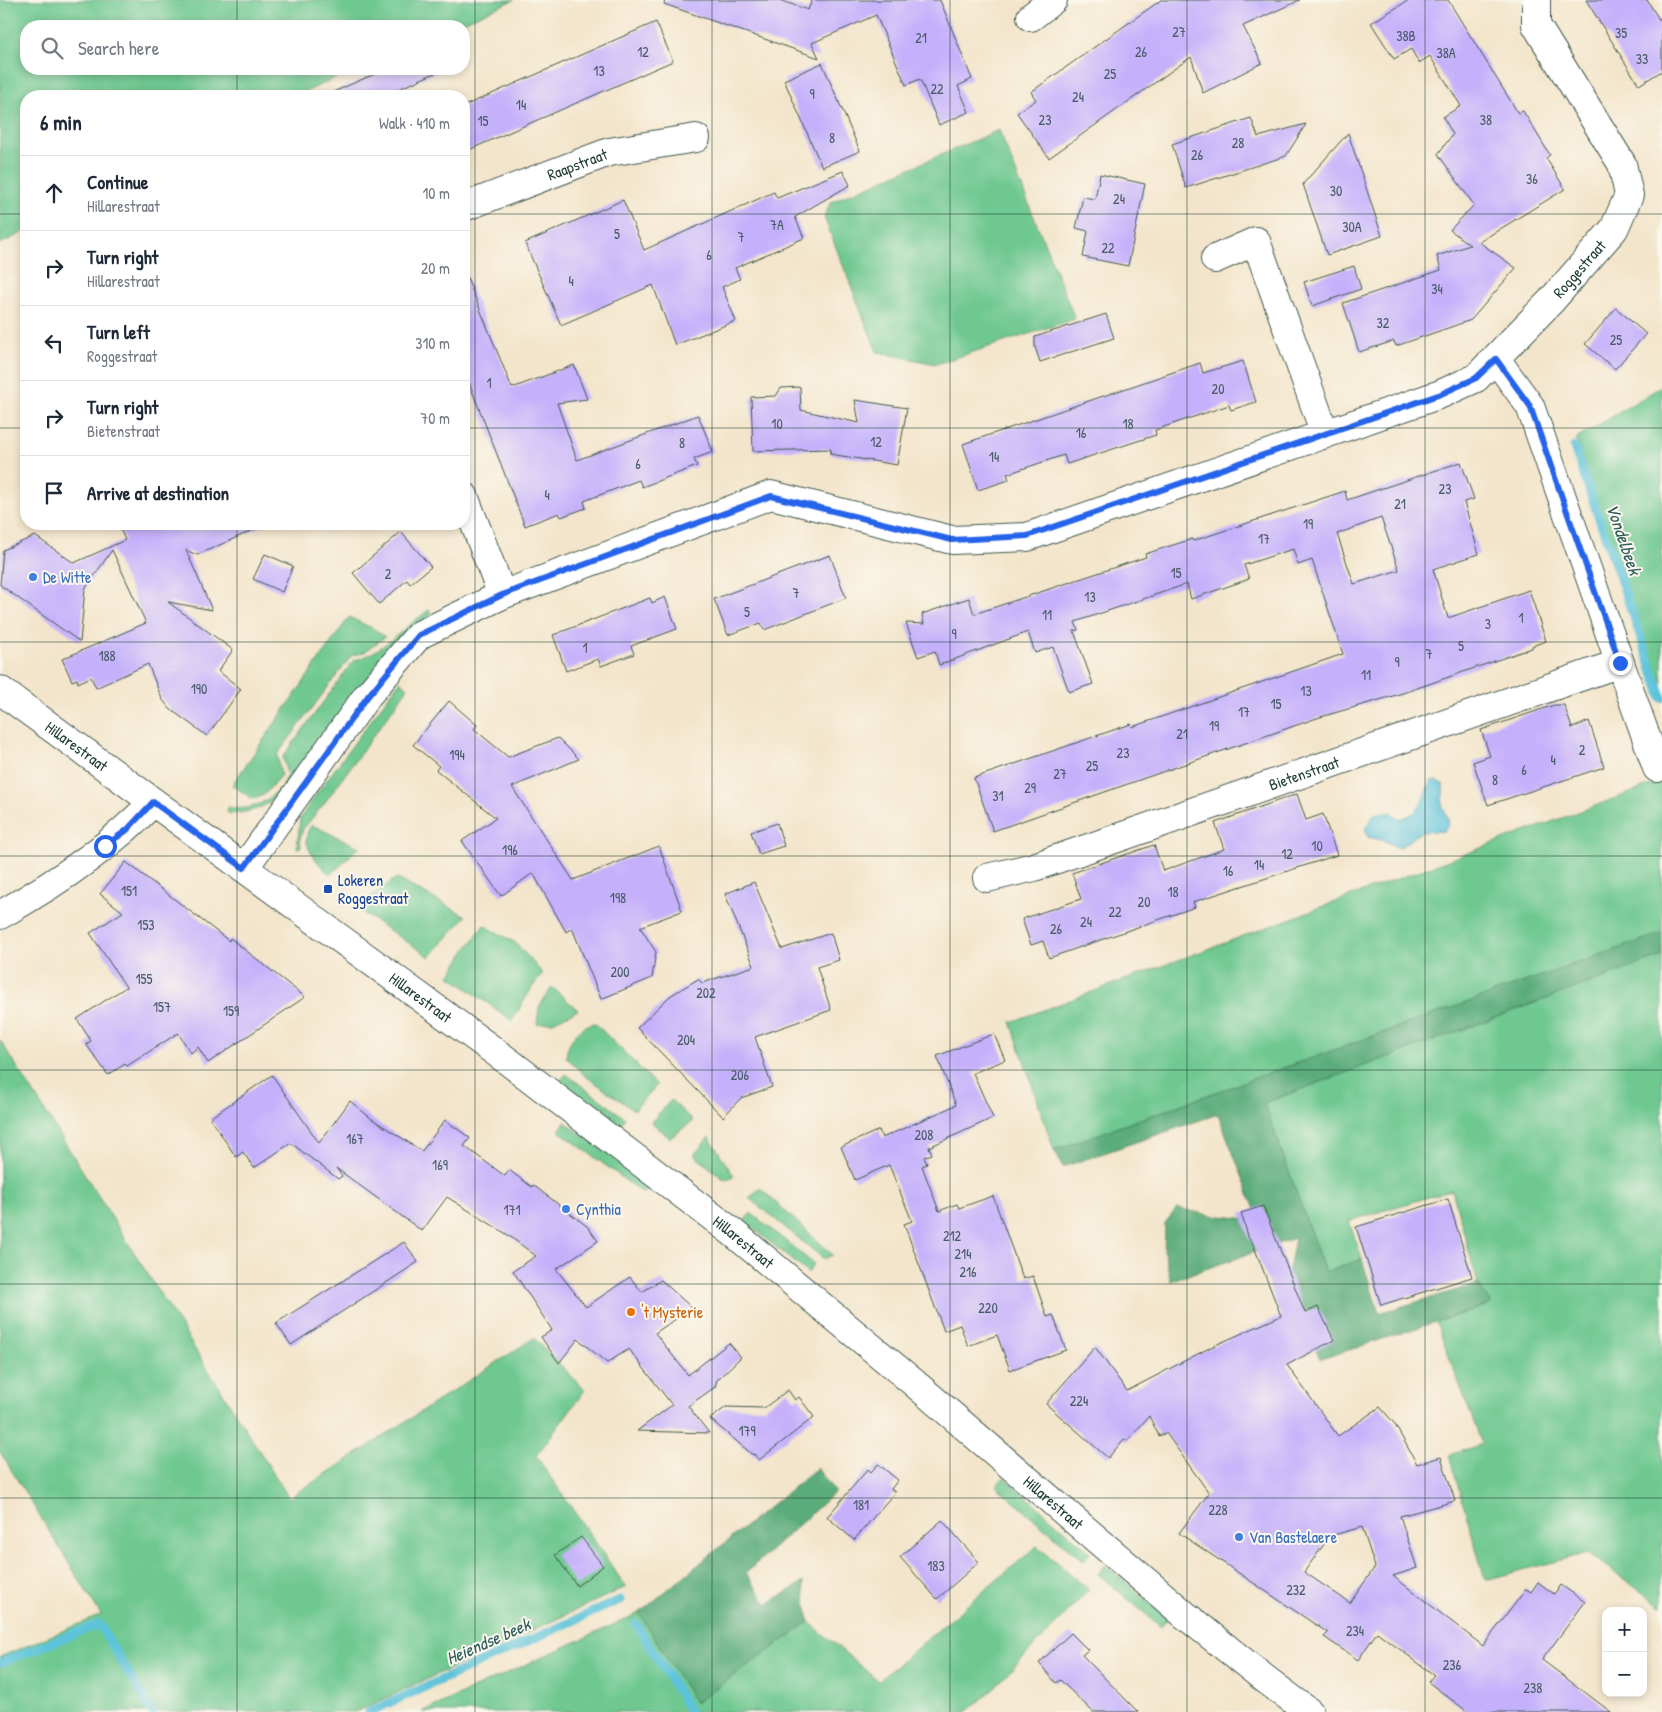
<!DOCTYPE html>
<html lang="en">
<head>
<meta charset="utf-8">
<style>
  :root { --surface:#fff; --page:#f2f2f3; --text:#1f2937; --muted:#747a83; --line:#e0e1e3 }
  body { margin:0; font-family:"Patrick Hand",sans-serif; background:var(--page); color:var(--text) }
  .controls { position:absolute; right:15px; bottom:15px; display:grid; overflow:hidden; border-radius:10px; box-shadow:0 2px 8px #0003 }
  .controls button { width:45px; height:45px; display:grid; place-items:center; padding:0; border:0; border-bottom:1px solid var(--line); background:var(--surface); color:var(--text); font:25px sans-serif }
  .stop { position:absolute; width:15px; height:15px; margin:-11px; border:4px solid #2563eb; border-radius:50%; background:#fff }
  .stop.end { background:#2563eb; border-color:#fff; box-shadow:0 1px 5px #0008 }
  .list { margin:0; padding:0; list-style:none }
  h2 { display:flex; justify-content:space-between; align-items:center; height:65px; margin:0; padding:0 20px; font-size:21px }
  h2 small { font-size:16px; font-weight:400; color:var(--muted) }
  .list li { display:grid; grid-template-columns:32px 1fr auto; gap:15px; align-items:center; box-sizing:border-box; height:75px; padding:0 20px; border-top:1px solid var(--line) }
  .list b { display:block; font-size:19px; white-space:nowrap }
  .list p { margin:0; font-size:16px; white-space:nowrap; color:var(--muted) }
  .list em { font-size:16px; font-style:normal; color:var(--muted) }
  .icon { flex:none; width:28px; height:28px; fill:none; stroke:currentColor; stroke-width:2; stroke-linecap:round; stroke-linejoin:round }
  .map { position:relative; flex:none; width:1662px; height:1712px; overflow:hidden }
  .search { position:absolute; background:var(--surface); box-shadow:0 2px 8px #0003; left:20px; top:20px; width:450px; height:55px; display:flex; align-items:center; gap:12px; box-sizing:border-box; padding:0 18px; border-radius:20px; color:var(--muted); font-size:19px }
  .panel { position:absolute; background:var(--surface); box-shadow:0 2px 8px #0003; left:20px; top:90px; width:450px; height:440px; border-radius:20px }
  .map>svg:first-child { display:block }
  .green { fill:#6ec890; stroke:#468262 }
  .forest { fill:#5aac7a; stroke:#3c7457 }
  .water { fill:#5cc3da; stroke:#3e8087 }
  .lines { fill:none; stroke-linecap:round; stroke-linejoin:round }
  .stream { stroke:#5cc3da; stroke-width:9 }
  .building { fill:#c5b1fb; fill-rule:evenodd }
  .minor-casing { stroke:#3f564b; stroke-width:30 }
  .secondary-casing { stroke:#3f564b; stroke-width:30 }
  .minor { stroke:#fff; stroke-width:28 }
  .secondary { stroke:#fff; stroke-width:28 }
  .route { stroke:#2563eb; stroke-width:6 }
  .grid { fill:none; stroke:#1f3d34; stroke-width:1; stroke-opacity:0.55 }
  .shop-dot { fill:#3f7fe0; stroke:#fbf7ec; stroke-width:2 }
  .transit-dot { fill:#1a4fb4; stroke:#fbf7ec; stroke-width:2 }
  .food-dot { fill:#e8710a; stroke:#fbf7ec; stroke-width:2 }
  .labels { text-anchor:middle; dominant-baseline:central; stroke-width:4; stroke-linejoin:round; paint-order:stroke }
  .number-label { font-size:14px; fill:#485a66 }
  .street-label { font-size:16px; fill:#1f3d34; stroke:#fbf7ec }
  .shop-label { font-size:16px; fill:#366cbe; stroke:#fbf7ec; text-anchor:start }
  .transit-label { font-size:16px; fill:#164399; stroke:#fbf7ec; text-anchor:start }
  .food-label { font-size:16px; fill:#c56008; stroke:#fbf7ec; text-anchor:start }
  .water-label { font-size:18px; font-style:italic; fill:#2e5e5e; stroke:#fbf7ec }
</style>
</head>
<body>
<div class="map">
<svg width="1662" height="1712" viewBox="0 0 1662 1712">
  <rect width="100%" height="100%" fill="#fbf7ec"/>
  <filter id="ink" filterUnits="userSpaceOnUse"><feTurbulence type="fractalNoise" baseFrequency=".02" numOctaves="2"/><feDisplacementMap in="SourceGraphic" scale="10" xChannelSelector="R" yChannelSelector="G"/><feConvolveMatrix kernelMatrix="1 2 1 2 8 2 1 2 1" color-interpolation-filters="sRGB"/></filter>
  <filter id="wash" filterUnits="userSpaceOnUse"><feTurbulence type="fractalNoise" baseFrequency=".0096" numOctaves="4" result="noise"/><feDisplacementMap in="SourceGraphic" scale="20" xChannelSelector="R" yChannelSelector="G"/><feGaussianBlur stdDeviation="1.12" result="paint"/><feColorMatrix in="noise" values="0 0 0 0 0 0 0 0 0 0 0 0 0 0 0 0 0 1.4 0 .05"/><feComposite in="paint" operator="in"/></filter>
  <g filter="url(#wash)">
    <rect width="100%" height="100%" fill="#f3e5cb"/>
    <path class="green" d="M0,0h514l-60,26h-428v43h330l-60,27h-270v135l-26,13z
      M999,130l76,189 -139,45 -59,-12 -53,-135 7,-15z
      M1662,386v313l-86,-260z
      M429,610l3,5 -120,135 -26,35 -3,-2 4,-8 -4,-18 71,-97c25,-5 53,-35 75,-50z
      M349,617l25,12 11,8 -22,16 -11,2 -75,100 4,20 -17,20 -11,4 -21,-14z
      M400,681l8,7 -85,117 -20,24 -3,10 1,8 -4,1 3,-29 9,-15z
      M1662,781v152l-608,217 -43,-128z
      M278,790l3,1c-14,18 -30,21 -52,23l-4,-4 3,-3c19,5 37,-3 50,-17z
      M312,825l47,22 -28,28c-12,-10 -35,-33 -19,-50z
      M396,878l70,38 -36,41 -70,-46 13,-16z
      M484,925l32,18 27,31 -10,12 -21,35 -62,-45 13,-22z
      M1662,956v650h-1l-73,-53 -103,27 -36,-125 33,-11 -46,-122 55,-18 -13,-20 -26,-94 -103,31 13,38 -37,13 -61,-169z
      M552,987l26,23 -25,12 -16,2 2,-17z
      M595,1023l62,62 -23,25 -50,-35 -18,-18c2,-16 12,-31 29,-34z
      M0,1040l289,458 245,-160 51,52 -49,66 90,131 -270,125h-356v-55l101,-42 -101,-163z
      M566,1074l59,44 -6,9 -60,-45z
      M671,1100l22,21 -23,17 -19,-16z
      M565,1122l85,63 -6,9 -85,-63z
      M709,1137l25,39 -9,4 -31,-25z
      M760,1188l73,67 -9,4 -75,-61z
      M751,1213l63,51 -6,9 -64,-52z
      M1004,1477l86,75 -7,9 -87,-75z
      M1037,1546l52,44 -99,102 -23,20h-545l217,-99 56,90 114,-81 69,59z
      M1105,1565l63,53 -7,9 -63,-53z"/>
    <path class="forest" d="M1662,933v23l-398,147 61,169 37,-13 17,54 99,-29 13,20 -170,55 -20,-37 -14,-41 8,-43 -124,43 -7,-28 1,-30 12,-15 33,7 49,5 -41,-106 -155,53 -9,-17z
      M817,1468l18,24 -89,81 21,31 36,-22 6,40 -114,81 -56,-90z"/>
    <path class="water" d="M1437,780l6,4c1,6 0,10 -1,16 0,13 13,19 2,31l-23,1 -22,16 -14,-7 -17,-4 -3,-8 9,-15 17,-2 9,7c25,-8 20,-18 31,-38z"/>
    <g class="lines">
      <path class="stream" d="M1574,447l88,251
        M636,1624l54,88
        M0,1663l99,-39 53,88
        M369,1712l251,-112"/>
    </g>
    <g id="blocks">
      <path class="building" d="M665,0h114l29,10 4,-10h128l32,79 -14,7 11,26 -30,13 -19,-46 -14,6 -30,-70 -64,28 7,15 -155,-54z
        M1161,0h139l-57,26 19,37 -59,30 -12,-36 -142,101 -32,-45 19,-13 -5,-8z
        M1409,0h39l70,113 5,-2 27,44 -4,3 19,31 -86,53 37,26 -45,52 -75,26 -2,-5 -35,11 -16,-49 98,-33 -4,-14 33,-11 -20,-15 24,-25 -36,-51 15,-20 -10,-17 18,-11 -31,-50 -11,7 -8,-14 -17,10 -23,-36z
        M1586,0h61l15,24v47l-23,14z
        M656,22l17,39 -209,91v-46z
        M822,63l38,88 -38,16 -38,-87z
        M386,69h58l-61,27h-59z
        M1251,118l7,19 48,-13 -20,32 -100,32 -14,-44z
        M1348,133l34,103 -55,19 -24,-71z
        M843,171l7,14 -55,32 9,21 -69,30 5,11 -18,8 14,34 -61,24 -22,-60 -92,40 -36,-82 98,-43 21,50 130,-58 3,6z
        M1100,174l45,10 -17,82 -45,-9 5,-26 -12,-3 7,-31 12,2z
        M1354,266l7,23 -49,17 -8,-24z
        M464,270l48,118 62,-23 13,34 -30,4 20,57 121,-45 15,37 -19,7 3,7 -55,21 -3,-7 -55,21 2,7 -25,9 -2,-4 -34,13 -61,-156z
        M1616,308l30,26 -31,35 -30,-25z
        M1106,314l8,24 -74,24 -5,-15v-10z
        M1243,361l13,41 -25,8 -2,-5 -74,25 1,5 -89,29 -3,-9 -57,19 2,6 -31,10 -15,-46 237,-81 3,10z
        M800,387l1,23 58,13 -4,-23 52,8 -10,57 -67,-11 1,-5 -78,2 -2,-54 25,-1 5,-8z
        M1461,462l13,37 -10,3 15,52 -46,15 15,49 81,-28 17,51 -14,5v2l-132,46 -83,24 -324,113 -19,-53 157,-54 1,3 211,-73 -31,-94 -14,5 -5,-16 -49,16 5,14 -58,20 -4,-15 -112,38 3,8 -4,1 19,53 -24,8 -16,-45 -18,6 -7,-21 -89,33 -4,-14 -17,6 -12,-34 18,1 -2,-10 47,-16 5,16 172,-57 -1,-3 47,-15 1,2 152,-50 2,9zM1381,518l18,52 -45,14 -17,-50z
        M118,524h149l-70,31 -11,-5 26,60 -44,-8 65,48 -15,21 23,18 -34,47 -37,-27 -8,-10 -14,-35 -52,24 -5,-11 -13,6 -1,-4 -5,2 -10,-22 84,-36 -34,-73 -27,39 -5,53 -80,-57 3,-35 32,-14 39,27 51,-23z
        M401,532l30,35 -21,17 -3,-4 -28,24 -26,-31z
        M265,554l28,12 -11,26 -29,-13z
        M830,555l16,43 -82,32 -3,-7 -33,12 -14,-36z
        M665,597l12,32 -46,17 3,8 -33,12 -3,-7 -32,12 -13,-36 97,-37 2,5z
        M449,701l28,24 -3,4 34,28 50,-19 21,21 -67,28 61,93 86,-34 23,65 -42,16 16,25 -4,26 -51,21 -29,-71 -6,4 -33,-59 -32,23 -39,-55 34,-23 -60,-48 3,-4 -26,-21z
        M1554,705h10l8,23 17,-7 15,46 -116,38 -15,-43 17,-6 -9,-26z
        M1297,794l9,26 17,-6 14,41 -144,47 2,5 -146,51 -6,-17 -12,4 -9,-26 59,-20 -9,-26 82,-28 9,26 61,-22 -9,-26z
        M777,823l7,23 -25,8 -8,-22z
        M126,862l103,79 1,-3 75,59 -97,66 -10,-16 -7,6 -13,-20 -51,33 -2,-2 -17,11 -22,-31 5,-3 -14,-22 49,-32 -36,-54 33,-21 -23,-18z
        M754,882l28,67 49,-16 8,27 -22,7 14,43 -76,27 17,50 -31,11 -18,19 -86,-89 33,-32 28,-17 4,4 52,-17 -29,-72z
        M994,1034l11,26 -32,13 20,45 -64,29 3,7 -8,3 3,7 -5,2 17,45 18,-7 2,4 34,-12 30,83 10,-3 14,41 6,-2 13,35 -56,20 -13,-35 -29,11 -8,-21 -16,6 -40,-107 8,-3 -23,-56 -34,15 -14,-33 38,-17 3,8 74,-33 -19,-49z
        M272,1075l47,68 31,-42 22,18 50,32 23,-31 25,18 -6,8 41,30 4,-6 23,17 1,-2 55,42 10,14 -42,28 30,38 44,-30 12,15 19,-12 31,28 -37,25 33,42 41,-32 12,14 -24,23 -2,7 -27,19 21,27 -72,-2 35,-26 -43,-56 -22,14 -29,-24 -19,24 -18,-26 11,-7 -39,-59 23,-15 -28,-21 -61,-38 -25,34 -86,-63 6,8 -4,3 -47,-36 -37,25 -11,-16 -7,5 -26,-39z
        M1448,1199l24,78 -91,28 -25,-78z
        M1263,1206l42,107 13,-6 16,33 -47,25 51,71 42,-29 14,16 23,41 24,-7 14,44 -55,15 17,52 -24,8 90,70 43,-57 5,3 7,-10 16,12 7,-9 24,17 -43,58 69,52h-143l-40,-30 6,-7 -57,-43 -19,28 -34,-23 4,-4 -149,-100 30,-40 -43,-60 -7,3 -10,-20 -22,25 -3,-2 -16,19 -62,-54 49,-57 32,44 84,-44 70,-31 -30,-77h-2l-8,-26zM1362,1527l13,40 -25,36 -46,-31 26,-36z
        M404,1242l14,20 -127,83 -15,-22z
        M788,1390l7,10 4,-3 15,20 -55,43 -5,-6 -1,1 -43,-36 16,-12 38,1z
        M878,1464l20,16 -7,9 4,3 -41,48 -27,-23 41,-48 3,3z
        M942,1520l37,42 -42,37 -37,-42z
        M581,1537l22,29 -26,20 -22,-31z
        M1071,1633l17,17 -6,5 56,57h-45l-33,-32 -4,3 -17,-20z"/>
    </g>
  </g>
  <g filter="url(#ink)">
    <use href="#blocks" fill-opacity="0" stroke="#3f564b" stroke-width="1"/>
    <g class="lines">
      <defs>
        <g id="minor">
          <path d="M1031,17l22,-17"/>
          <path id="s1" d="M464,207l145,-55 87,-14"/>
          <path d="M1215,259l41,-18 69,193"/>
          <path d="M464,496l38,99"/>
          <path d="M1620,663l37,105"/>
          <path id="s2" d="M244,868l123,-172 52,-61 83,-40 269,-100 181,45 75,-3 414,-143 35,-16 75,-77 63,-72 15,-34 -7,-31 -86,-139v-25"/>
          <path id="s3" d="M987,878l47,-11 586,-204 -90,-257 -34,-47"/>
          <path d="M0,915c55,-31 110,-67 153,-113"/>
        </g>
        <g id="secondary">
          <path id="s4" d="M0,690l505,369 226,172 182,151 272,233 80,64 44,33"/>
        </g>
      </defs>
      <use href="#minor" class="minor-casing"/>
      <use href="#secondary" class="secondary-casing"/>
      <use href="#minor" class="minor"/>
      <use href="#secondary" class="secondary"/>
    </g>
  </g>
  <g class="lines" filter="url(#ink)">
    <path class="route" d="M105,846l22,-16 26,-28 91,66 124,-172 51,-61 83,-40 269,-99 181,44 75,-4 414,-142 35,-16 20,-19 34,47 90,257"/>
  </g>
  <path class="grid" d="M237,0v26M475,0v1712M712,0v1712M950,0v1712M1187,0v1712M1425,0v1712M237,69v27M0,214h26M464,214h1198M0,428h26M464,428h1198M237,524v1188M0,642h1662M0,856h1662M0,1070h1662M0,1284h1662M0,1498h1662"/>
  <g class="shop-dot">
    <circle cx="33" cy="577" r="5"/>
    <circle cx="566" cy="1209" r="5"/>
    <circle cx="1239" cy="1537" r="5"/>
  </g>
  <rect class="transit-dot" x="323" y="884" width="10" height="10" rx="2.5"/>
  <circle class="food-dot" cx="631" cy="1312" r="5"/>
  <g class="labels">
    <g class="number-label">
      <text x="1179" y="31">27</text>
      <text x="1621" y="32">35</text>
      <text x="1406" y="35">38B</text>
      <text x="921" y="37">21</text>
      <text x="643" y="51">12</text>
      <text x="1141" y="51">26</text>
      <text x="1446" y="52">38A</text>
      <text x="1642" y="58">33</text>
      <text x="599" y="70">13</text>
      <text x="1110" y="73">25</text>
      <text x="937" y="88">22</text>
      <text x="812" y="93">9</text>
      <text x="1078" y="96">24</text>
      <text x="521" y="104">14</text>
      <text x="1045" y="119">23</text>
      <text x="1486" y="119">38</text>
      <text x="483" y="120">15</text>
      <text x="832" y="137">8</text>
      <text x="1238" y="142">28</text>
      <text x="1197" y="154">26</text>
      <text x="1532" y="178">36</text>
      <text x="1336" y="190">30</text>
      <text x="1119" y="198">24</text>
      <text x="777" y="224">7A</text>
      <text x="1352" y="226">30A</text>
      <text x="617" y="233">5</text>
      <text x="741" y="236">7</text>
      <text x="1108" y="247">22</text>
      <text x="709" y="254">6</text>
      <text x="571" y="280">4</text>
      <text x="1437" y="288">34</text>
      <text x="1383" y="322">32</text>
      <text x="1616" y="339">25</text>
      <text x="489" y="382">1</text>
      <text x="1218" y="388">20</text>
      <text x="777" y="423">10</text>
      <text x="1128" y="423">18</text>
      <text x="1081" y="432">16</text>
      <text x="876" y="441">12</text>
      <text x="682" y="442">8</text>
      <text x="994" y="456">14</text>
      <text x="638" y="463">6</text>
      <text x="1445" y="488">23</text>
      <text x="547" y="494">4</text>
      <text x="1400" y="503">21</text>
      <text x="1308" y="523">19</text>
      <text x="1264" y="538">17</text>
      <text x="1176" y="572">15</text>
      <text x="388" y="573">2</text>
      <text x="796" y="592">7</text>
      <text x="1090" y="596">13</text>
      <text x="747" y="611">5</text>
      <text x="1047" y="614">11</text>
      <text x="1521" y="617">1</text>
      <text x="1488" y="623">3</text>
      <text x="954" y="633">9</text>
      <text x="1461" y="645">5</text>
      <text x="585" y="647">1</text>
      <text x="1429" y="653">7</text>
      <text x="107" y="655">188</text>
      <text x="1397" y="661">9</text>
      <text x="1366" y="674">11</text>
      <text x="199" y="688">190</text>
      <text x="1306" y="690">13</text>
      <text x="1276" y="703">15</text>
      <text x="1244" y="711">17</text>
      <text x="1214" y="725">19</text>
      <text x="1182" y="733">21</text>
      <text x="1582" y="749">2</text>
      <text x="1123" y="752">23</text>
      <text x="457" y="754">194</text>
      <text x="1553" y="759">4</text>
      <text x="1092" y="765">25</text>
      <text x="1524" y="769">6</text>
      <text x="1060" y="773">27</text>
      <text x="1495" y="779">8</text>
      <text x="1030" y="787">29</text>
      <text x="998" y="795">31</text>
      <text x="1317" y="845">10</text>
      <text x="510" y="849">196</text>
      <text x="1287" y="853">12</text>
      <text x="1259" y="864">14</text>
      <text x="1228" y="870">16</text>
      <text x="129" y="890">151</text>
      <text x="1173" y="891">18</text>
      <text x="618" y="897">198</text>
      <text x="1144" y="901">20</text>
      <text x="1115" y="911">22</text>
      <text x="1086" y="921">24</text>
      <text x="146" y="924">153</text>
      <text x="1056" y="928">26</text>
      <text x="620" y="971">200</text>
      <text x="144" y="978">155</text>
      <text x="706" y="992">202</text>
      <text x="162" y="1006">157</text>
      <text x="231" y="1010">159</text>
      <text x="686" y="1039">204</text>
      <text x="740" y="1074">206</text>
      <text x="924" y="1134">208</text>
      <text x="355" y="1138">167</text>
      <text x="440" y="1164">169</text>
      <text x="512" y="1209">171</text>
      <text x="952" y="1235">212</text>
      <text x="963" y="1253">214</text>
      <text x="968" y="1271">216</text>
      <text x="988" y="1307">220</text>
      <text x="1079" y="1400">224</text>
      <text x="747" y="1430">179</text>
      <text x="861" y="1504">181</text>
      <text x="1218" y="1509">228</text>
      <text x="936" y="1565">183</text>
      <text x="1296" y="1589">232</text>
      <text x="1355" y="1630">234</text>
      <text x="1452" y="1664">236</text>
      <text x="1533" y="1687">238</text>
    </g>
    <g class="street-label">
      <text stroke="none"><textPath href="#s1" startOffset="121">Raapstraat</textPath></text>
      <text stroke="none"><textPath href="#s2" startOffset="1559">Roggestraat</textPath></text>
      <text stroke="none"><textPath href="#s4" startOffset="95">Hillarestraat</textPath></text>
      <text stroke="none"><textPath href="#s3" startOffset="334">Bietenstraat</textPath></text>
      <text stroke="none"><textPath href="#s4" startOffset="521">Hillarestraat</textPath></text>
      <text stroke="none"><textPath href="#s4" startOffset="926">Hillarestraat</textPath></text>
      <text stroke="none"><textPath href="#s4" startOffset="1331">Hillarestraat</textPath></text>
    </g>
    <g class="shop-label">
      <text x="43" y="577">De Witte</text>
      <text x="576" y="1209">Cynthia</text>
      <text x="1249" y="1537">Van Bastelaere</text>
    </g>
    <g class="transit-label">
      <text x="338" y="880">Lokeren<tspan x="338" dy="18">Roggestraat</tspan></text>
    </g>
    <g class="food-label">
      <text x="641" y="1312">'t Mysterie</text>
    </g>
    <g class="water-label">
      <text transform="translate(1624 539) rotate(71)">Vondelbeek</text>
      <text transform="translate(488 1641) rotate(-24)">Heiendse beek</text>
    </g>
  </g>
</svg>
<div class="controls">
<button>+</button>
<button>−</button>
</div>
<div class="stop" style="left:105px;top:846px"></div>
<div class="stop end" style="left:1620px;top:663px"></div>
<div class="search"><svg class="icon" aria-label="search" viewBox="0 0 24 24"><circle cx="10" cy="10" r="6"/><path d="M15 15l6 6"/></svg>Search here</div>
<section class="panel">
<h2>6 min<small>Walk · 410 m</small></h2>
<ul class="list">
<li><svg class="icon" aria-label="ahead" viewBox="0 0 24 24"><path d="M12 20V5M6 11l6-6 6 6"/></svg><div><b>Continue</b><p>Hillarestraat</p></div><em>10 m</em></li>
<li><svg class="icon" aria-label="right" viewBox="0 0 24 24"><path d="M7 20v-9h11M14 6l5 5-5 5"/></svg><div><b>Turn right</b><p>Hillarestraat</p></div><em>20 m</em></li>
<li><svg class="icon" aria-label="left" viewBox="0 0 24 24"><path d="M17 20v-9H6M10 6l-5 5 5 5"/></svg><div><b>Turn left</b><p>Roggestraat</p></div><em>310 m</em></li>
<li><svg class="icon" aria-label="right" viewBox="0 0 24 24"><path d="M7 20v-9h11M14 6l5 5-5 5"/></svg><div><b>Turn right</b><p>Bietenstraat</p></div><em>70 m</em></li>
<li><svg class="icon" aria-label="arrive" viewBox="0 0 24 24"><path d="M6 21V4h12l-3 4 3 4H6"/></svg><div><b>Arrive at destination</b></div></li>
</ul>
</section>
</div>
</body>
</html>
